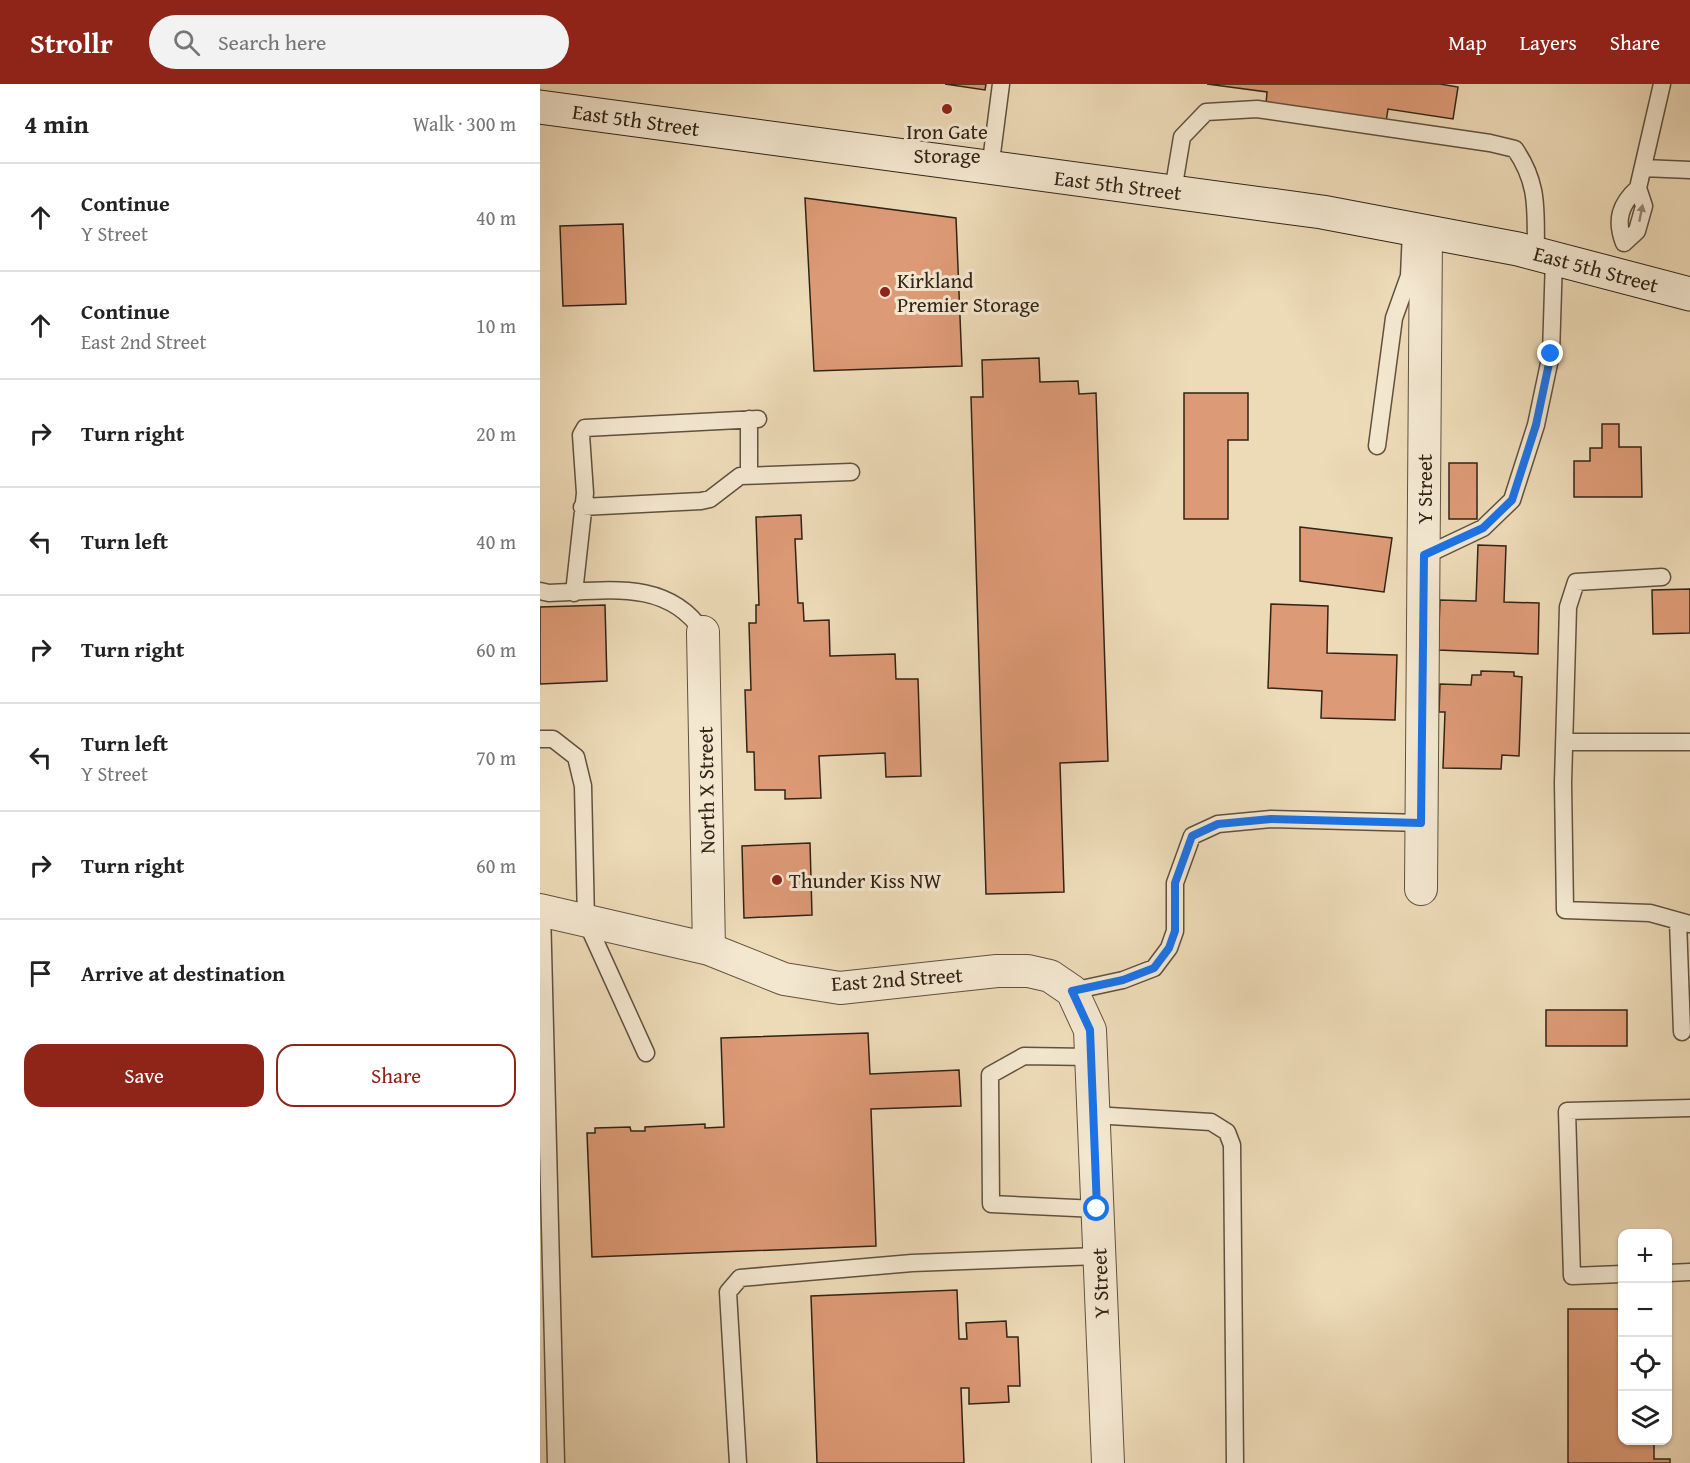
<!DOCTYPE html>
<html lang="en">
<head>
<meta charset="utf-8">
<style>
  :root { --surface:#fff; --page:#f2f2f2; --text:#222; --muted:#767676; --line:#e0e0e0; --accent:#8f2418 }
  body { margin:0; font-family:"Gentium Book Plus",serif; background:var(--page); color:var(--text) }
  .controls { position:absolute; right:18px; bottom:18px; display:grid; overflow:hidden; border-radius:12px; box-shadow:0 2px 4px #0004 }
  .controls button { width:54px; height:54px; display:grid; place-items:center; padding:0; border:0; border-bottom:2px solid var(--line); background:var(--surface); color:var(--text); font:30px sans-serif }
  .stop { position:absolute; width:18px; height:18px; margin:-14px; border:4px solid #1a73e8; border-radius:50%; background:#fff }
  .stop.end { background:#1a73e8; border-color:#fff; box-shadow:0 2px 6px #0008 }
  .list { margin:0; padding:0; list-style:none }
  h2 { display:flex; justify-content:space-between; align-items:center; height:78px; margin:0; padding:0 24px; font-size:26px }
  h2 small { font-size:20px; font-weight:400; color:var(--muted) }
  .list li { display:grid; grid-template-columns:39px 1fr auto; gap:18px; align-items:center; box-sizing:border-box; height:108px; padding:0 24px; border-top:2px solid var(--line) }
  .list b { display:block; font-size:22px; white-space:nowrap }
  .list p { margin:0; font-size:20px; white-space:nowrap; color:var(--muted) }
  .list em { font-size:20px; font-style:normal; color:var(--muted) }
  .actions { display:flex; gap:12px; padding:18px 24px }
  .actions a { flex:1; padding:14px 0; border:2px solid var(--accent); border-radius:18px; text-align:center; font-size:21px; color:var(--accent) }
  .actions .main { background:var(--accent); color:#fff }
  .icon { flex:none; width:33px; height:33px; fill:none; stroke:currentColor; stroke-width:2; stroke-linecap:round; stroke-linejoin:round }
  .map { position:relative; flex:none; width:1150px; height:1379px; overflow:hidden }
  header { display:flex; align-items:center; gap:36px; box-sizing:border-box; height:84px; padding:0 30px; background:var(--accent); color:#fff }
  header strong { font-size:28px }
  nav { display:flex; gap:33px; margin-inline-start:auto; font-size:21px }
  .search { width:420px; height:54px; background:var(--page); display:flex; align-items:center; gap:15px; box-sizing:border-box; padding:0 21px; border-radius:33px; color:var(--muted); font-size:22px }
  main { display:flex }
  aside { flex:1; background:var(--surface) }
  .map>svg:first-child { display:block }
  .building { fill:#dd9a76; stroke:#312317; stroke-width:1.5 }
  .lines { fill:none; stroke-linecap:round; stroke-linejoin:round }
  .lane-casing { stroke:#60513f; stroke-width:19 }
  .street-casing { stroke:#60513f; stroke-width:34 }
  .secondary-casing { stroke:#312317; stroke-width:35 }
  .lane { stroke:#f3e7d0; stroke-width:16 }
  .street { stroke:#f3e7d0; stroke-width:32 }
  .secondary { stroke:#f3e7d0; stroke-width:33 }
  .oneway { fill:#928574 }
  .route { stroke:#1a73e8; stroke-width:8 }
  .poi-dot { fill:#8f2418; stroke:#f3e7d0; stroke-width:2 }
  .labels { text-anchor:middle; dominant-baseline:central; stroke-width:6; stroke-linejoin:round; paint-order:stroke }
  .street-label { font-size:21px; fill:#312317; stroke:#f3e7d0 }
  .poi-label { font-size:21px; fill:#312317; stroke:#f3e7d0; text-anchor:start }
</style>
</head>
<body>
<header>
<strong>Strollr</strong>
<div class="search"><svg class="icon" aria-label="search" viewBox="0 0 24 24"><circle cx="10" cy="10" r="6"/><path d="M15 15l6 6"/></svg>Search here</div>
<nav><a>Map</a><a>Layers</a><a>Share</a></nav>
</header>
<main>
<aside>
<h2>4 min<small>Walk · 300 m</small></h2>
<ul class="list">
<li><svg class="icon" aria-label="ahead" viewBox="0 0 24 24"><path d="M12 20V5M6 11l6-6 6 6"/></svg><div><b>Continue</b><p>Y Street</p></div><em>40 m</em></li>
<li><svg class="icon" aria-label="ahead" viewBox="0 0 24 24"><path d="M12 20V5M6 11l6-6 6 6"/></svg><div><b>Continue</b><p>East 2nd Street</p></div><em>10 m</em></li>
<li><svg class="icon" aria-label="right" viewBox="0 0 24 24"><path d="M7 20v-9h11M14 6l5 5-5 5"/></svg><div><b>Turn right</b></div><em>20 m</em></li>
<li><svg class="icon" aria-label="left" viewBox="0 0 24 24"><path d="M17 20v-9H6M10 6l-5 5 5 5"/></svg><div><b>Turn left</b></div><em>40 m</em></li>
<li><svg class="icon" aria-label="right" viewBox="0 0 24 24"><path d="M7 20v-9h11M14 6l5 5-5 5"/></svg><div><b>Turn right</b></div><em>60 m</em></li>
<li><svg class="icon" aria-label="left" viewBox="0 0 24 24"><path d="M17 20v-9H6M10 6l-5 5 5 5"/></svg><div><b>Turn left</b><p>Y Street</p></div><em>70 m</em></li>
<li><svg class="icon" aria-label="right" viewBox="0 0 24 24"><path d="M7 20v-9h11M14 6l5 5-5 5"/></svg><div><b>Turn right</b></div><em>60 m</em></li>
<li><svg class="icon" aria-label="arrive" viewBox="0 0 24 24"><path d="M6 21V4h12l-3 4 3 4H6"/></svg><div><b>Arrive at destination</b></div></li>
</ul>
<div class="actions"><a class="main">Save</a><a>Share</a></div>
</aside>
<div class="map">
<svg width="1150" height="1379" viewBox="0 0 1150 1379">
  <rect width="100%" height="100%" fill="#eddab7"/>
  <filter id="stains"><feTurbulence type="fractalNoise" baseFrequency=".00333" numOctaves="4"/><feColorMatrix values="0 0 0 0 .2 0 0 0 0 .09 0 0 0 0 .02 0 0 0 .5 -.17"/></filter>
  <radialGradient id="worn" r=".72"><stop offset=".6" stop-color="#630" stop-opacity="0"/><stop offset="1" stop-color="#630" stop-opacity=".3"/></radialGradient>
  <path class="building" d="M405,0h41l-1,6z
    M667,0h233l18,3 -5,32 -65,-10 -2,13 -120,-17 1,-13z
    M265,114l151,20 6,148 -148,5z
    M83,140l3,80 -63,2 -3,-80z
    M499,274l1,24 38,-1 1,13 17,-1 12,368 -48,2 4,129 -78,2 -15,-497h12l-1,-37z
    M644,309h64v47h-20v79h-44z
    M1062,340h17v23h22l1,50h-68v-36h16v-13h12z
    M909,379h28v56h-28z
    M261,431l1,24h-7l3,64h5l1,18 25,-1 1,36 65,-2 1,25h22l3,97 -35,1 -1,-24 -66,3 2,42 -36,1v-9h-30l-1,-38h-7l-2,-62h6l-2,-67h7v-18h3l-3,-88z
    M760,443l92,11 -8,54 -84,-11z
    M938,461l28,1 -2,56 35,1 -1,51 -100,-4 2,-50 36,1z
    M1150,505v44l-37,1 -1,-44z
    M731,520l57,2 -1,47 70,2 -2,65 -74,-2 1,-27 -54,-3z
    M65,521l2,76 -67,3v-77z
    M941,587l33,1v4l8,1 -3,79 -17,-1 -1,14 -58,-1 2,-56h-6l1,-28 31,1 1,-10h9z
    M270,759l2,72 -68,3 -2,-72z
    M1006,926h81v36h-81z
    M328,949l2,41 89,-4 2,36 -90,3 5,137 -284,11 -5,-124h8v-5l35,-1 1,4h14v-4l60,-3v4l19,-1 -3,-89z
    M417,1206l2,49h8l-1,-16 40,-2 1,16h11l2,49h-12l1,16 -40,2v-16h-8l3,75h-147l-6,-167z
    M1028,1225h54v131h32v19h16v4h-102z"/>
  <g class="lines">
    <defs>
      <path id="lane" d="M1103,84l47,2
        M450,85l11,-85
        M1098,104c-18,16 -23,32 -14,55l13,-12 7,-25 -6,-18 24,-104
        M633,107l9,-54 24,-25 51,-3 233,34 25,6c25,37 20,62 21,105
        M209,335v57
        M837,362l17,-128 15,-42 2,-45
        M42,423l119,-6 9,-2 30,-23 111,-4
        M884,472l59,-28 29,-28 24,-75 15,-71 3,-96
        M1122,493l-86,5 -8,25 -5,176 2,127 85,3 40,11
        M0,507l9,2c56,-2 118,-15 154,39
        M34,509l11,-100 -4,-58 4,-7 173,-9
        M0,655h13l23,18 7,29 3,135 60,132
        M1024,658h126
        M2,826l14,553
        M1138,837l4,111
        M532,907l51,-11 31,-12 15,-20 6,-17v-48l17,-47 26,-12 53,-5 150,4
        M551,973l-67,-1 -34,19 1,129 106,5
        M553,1031l118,7 16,10 5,13 3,318
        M1128,1189l22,-1
        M1082,1190l-50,2 -5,-165 123,-3
        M198,1379l-10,-171 12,-14 172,-15 187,-7"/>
      <path id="street" d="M163,548l6,317
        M881,805l5,-656
        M0,826l169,39 75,30 56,9 157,-17h31l22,5 22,15 18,39 18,433"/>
      <path id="secondary" d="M0,23l782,105 196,37 172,45"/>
    </defs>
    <use href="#lane" class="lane-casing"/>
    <use href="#street" class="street-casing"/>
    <use href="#secondary" class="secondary-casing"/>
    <use href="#lane" class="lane"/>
    <use href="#street" class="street"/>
    <use href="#secondary" class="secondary"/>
  </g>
  <defs><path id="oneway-solid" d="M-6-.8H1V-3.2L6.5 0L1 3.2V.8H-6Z" transform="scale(1.5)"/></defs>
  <use class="oneway" href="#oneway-solid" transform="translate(1101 129) rotate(-79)"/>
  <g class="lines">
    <path class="route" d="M557,1125l-7,-179 -18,-39 51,-11 31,-12 15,-20 6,-17v-48l17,-47 26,-12 53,-5 150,4 3,-268 59,-27 29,-28 24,-75 15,-71"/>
  </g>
  <g class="poi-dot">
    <circle cx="407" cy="25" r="6"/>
    <circle cx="345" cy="208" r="6"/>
    <circle cx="237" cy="796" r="6"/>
  </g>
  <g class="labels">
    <g class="street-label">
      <text transform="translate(96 36) rotate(8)">East 5th Street</text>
      <text transform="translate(578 101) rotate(7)">East 5th Street</text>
      <text transform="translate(1056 185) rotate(15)">East 5th Street</text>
      <text transform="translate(884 405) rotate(-90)">Y Street</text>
      <text transform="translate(166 706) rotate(-91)">North X Street</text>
      <text transform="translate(357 895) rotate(-4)">East 2nd Street</text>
      <text transform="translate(560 1199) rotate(-92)">Y Street</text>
    </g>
    <g class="poi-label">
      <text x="407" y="47" text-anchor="middle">Iron Gate<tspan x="407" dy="24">Storage</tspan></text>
      <text x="357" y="196">Kirkland<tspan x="357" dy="24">Premier Storage</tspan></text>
      <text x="249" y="796">Thunder Kiss NW</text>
    </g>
  </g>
  <rect width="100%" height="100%" filter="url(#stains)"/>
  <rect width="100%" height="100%" fill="url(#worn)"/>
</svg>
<div class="controls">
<button>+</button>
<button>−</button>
<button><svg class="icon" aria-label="locate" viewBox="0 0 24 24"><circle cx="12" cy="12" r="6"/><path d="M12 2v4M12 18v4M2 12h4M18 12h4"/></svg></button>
<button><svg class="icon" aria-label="layers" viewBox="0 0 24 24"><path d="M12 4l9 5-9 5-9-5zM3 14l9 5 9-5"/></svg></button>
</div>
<div class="stop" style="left:557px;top:1125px"></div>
<div class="stop end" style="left:1011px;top:270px"></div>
</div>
</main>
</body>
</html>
